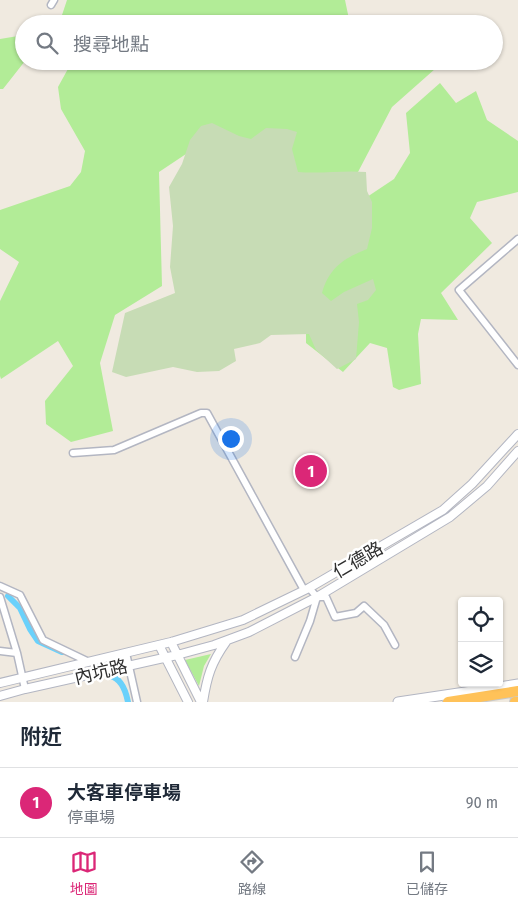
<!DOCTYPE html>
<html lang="zh-TW">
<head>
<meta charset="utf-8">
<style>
  :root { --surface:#fff; --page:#f6f6f7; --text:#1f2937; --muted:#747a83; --line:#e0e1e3; --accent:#db2777 }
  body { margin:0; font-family:"Fira Sans Condensed","Noto Sans TC",sans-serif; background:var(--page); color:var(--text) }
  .controls { position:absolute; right:15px; bottom:15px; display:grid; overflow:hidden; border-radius:5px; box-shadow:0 1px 4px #0004 }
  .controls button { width:45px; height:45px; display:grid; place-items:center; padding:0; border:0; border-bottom:1px solid var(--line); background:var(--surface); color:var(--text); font:25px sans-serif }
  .you { position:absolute; left:230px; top:438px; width:18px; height:18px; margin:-12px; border:4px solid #fff; border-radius:50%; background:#1a73e8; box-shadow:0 0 0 8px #1a73e833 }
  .badge { display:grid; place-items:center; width:32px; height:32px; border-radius:50%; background:var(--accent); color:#fff; font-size:16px; font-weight:700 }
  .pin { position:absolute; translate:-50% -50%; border:2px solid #fff; box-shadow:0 1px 5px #0006 }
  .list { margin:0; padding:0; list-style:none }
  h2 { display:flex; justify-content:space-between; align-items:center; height:65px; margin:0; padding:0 20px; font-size:21px }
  h2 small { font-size:16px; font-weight:400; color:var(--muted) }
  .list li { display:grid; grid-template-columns:32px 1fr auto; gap:15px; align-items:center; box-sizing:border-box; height:70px; padding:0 20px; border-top:1px solid var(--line) }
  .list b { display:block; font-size:19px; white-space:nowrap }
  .list p { margin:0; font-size:16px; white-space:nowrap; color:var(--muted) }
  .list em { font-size:16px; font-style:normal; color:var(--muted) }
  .icon { flex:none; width:28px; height:28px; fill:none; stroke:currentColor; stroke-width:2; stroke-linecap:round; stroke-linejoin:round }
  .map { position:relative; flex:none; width:518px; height:702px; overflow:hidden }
  .search { position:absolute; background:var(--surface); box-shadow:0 1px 4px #0004; left:15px; right:15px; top:15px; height:55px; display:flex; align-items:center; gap:12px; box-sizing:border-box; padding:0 18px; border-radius:28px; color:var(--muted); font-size:19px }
  .sheet { height:135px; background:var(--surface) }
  nav { display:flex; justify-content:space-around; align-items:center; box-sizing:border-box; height:70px; border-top:1px solid var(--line); background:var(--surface); font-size:14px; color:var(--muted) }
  nav a { display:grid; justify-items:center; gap:2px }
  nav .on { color:var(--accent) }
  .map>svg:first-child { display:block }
  .green { fill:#b2ec97 }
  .cemetery { fill:#c7dcb5 }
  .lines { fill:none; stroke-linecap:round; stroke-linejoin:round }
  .canal { stroke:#6ad1fb; stroke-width:6 }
  .minor-casing { stroke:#b3b6c2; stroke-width:9 }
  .tertiary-casing { stroke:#b3b6c2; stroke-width:10 }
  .secondary-casing { stroke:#b3b6c2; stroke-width:11 }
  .trunk-casing { stroke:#c9c9c9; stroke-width:12 }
  .minor { stroke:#fff; stroke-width:6 }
  .tertiary { stroke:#fff; stroke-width:8 }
  .secondary { stroke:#fff; stroke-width:9 }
  .trunk { stroke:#ffc259; stroke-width:10 }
  .labels { text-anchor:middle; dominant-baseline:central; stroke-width:5; stroke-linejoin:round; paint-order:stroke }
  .street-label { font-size:18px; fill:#2e2e2e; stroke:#fff }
</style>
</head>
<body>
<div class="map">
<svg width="518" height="702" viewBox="0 0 518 702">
  <rect width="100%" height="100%" fill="#f0eae0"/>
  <path class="green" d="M67,0h278l5,24h-291z
    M24,35l1,26 -22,28h-3v-50z
    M64,61h320l7,5 6,-5h47l-52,46 -46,88 -136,-57 -51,34 3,114 -47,29 -15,48 13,68 -42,11 -25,-18 -1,-23 28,-35 -15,-25 -57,38 -1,-3v-75l19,-39 -19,-13v-39l70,-24 11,-14 4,-21 -24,-42 -3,-22 11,-20z
    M440,83l16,20 20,-12 11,29 31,21v51l-41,10 -7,16 22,25 -51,50 17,27 -37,-1 -3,15 3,50 -22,6 -6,-3 -6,-39 -17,-5 -27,29 -37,-29v-29l52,-111 36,-24 16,-26 -4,-40z
    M211,654l-7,12 -5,20 -14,-26z"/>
  <path class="cemetery" d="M212,123l27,13 12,3 15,-11 21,1 10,3 -5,17 6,23c24,2 45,-2 68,0l1,19 5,11v26l-5,21c-23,9 -38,19 -45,44l9,8 13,-9 29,-13 3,11 -8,10 -11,4 2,18 -3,37 -19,10 -21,-19 -7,-16 -38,1 -11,8 -26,6 2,12 -17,10 -22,1 -24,-5 -47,10 -14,-5 13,-59 50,-20 -5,-26 3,-41 -4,-39 13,-23 8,-24 11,-14z"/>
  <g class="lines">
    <path class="canal" d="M8,596l12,12 10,21 8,12 24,11
      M110,676c11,2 16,16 18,26"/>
    <defs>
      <path id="minor" d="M51,5l3,-5
        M518,239l-59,51 59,75
        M73,453l41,-3 87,-37h6l97,177
        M0,586l20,9 23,45 46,22
        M0,597l17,56 8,36
        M317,597h9l9,20 21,-4 8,-7 20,19 11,20
        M0,651l17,2
        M126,653l11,49
        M295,657l15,-36 7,-24 -8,-9"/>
      <path id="tertiary" d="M171,642l30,60
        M159,645l29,57
        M0,683l171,-41 72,-22 66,-32 134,-78 29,-26 46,-50
        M0,696l25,-7 152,-34 37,-10 35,-13 68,-35 133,-80 37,-31 31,-35
        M203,702c4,-25 8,-39 23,-60"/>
      <path id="secondary" d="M398,702l120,-18"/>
      <path id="trunk" d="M448,702l70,-11
        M515,702h3"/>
    </defs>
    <use href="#minor" class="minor-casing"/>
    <use href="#tertiary" class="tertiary-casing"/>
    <use href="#secondary" class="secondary-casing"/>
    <use href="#trunk" class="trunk-casing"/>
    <use href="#minor" class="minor"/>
    <use href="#tertiary" class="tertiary"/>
    <use href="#secondary" class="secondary"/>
    <use href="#trunk" class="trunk"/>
  </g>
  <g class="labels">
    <g class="street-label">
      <text transform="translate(358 560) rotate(-30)">仁德路</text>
      <text transform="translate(101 672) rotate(-13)">內坑路</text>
    </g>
  </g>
</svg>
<div class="controls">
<button><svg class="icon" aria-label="locate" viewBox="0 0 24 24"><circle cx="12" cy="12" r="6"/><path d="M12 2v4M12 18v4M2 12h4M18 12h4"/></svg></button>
<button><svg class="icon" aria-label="layers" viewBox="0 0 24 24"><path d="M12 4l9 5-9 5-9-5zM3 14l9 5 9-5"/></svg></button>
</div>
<div class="you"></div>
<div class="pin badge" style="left:311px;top:471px">1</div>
<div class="search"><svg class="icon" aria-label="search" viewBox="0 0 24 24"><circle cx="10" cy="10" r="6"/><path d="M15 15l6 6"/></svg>搜尋地點</div>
</div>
<section class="sheet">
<h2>附近<small></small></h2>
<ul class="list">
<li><span class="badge">1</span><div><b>大客車停車場</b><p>停車場</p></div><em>90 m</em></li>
</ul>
</section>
<nav>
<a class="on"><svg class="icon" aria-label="map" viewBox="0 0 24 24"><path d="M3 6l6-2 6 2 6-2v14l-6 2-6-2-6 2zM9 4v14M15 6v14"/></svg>地圖</a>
<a><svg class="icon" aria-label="directions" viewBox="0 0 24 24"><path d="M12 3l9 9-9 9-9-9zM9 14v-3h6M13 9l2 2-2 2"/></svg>路線</a>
<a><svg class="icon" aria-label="saved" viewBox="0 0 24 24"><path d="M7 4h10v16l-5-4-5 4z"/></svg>已儲存</a>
</nav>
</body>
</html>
